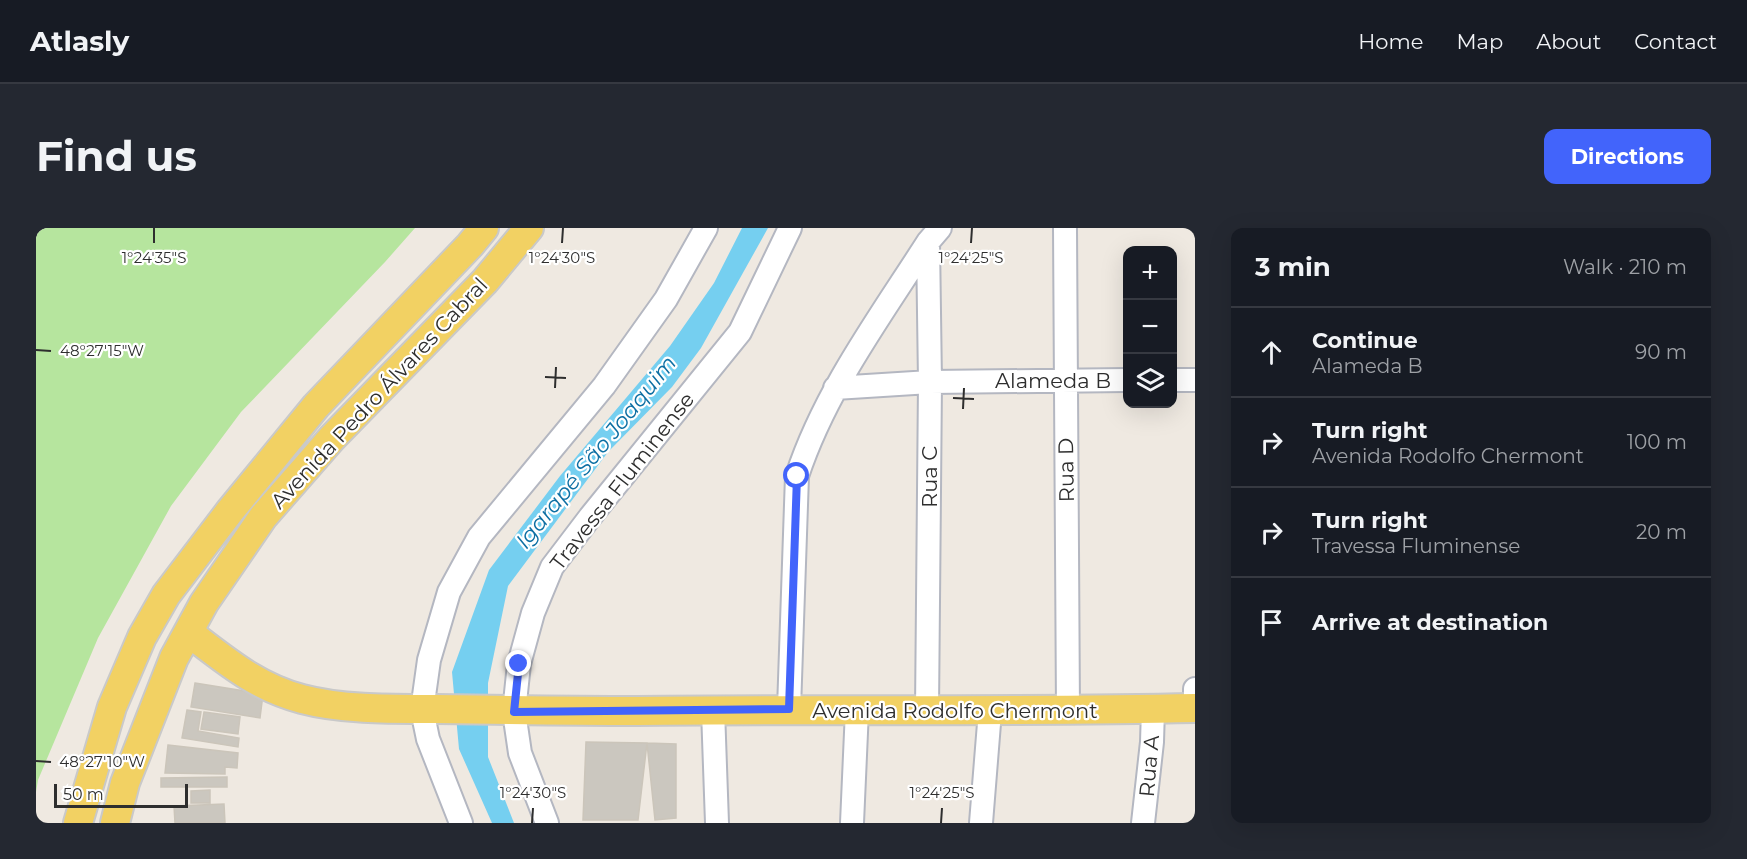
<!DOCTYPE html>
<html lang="en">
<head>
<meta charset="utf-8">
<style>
  :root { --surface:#171b24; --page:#242831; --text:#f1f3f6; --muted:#9ea1a6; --line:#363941; --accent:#4264fb }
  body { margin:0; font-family:Montserrat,sans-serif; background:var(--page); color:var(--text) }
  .controls { position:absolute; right:18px; top:18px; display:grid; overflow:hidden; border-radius:12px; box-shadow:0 6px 24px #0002 }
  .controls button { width:54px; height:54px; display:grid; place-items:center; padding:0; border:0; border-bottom:2px solid var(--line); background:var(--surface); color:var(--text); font:30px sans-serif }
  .scale { position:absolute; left:18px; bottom:15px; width:134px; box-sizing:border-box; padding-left:6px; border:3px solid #2e2e2e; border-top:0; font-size:16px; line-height:21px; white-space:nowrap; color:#2e2e2e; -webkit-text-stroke:4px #fff; paint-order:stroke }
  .stop { position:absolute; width:18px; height:18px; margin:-14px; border:4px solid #4264fb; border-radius:50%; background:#fff }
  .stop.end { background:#4264fb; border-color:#fff; box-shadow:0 2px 6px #0008 }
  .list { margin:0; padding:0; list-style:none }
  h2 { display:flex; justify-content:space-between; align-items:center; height:78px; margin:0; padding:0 24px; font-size:26px }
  h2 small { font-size:20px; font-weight:400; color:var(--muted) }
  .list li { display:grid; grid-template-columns:39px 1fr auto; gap:18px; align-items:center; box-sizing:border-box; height:90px; padding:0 24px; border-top:2px solid var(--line) }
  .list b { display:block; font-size:22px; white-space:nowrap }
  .list p { margin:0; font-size:20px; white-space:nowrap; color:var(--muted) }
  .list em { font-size:20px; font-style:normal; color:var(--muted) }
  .icon { flex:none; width:33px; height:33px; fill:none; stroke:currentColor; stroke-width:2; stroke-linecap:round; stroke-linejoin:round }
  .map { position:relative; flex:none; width:1159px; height:595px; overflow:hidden; border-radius:12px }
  header { display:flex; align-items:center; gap:36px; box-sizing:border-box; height:84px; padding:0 30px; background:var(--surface); border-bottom:2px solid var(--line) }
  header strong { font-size:28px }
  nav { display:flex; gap:33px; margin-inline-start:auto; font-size:21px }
  .intro { display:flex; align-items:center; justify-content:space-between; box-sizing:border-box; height:144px; padding:0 36px }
  h1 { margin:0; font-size:42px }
  .button { padding:15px 27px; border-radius:12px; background:var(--accent); color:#fff; font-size:21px; font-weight:700 }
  main { display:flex; gap:36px; padding:0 36px }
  aside { flex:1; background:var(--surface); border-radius:12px; box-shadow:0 6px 24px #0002 }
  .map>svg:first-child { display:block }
  .green { fill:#b6e59e }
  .water { fill:#75cff0 }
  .building { fill:#cbc7bf; stroke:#cbc5ba; stroke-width:1.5 }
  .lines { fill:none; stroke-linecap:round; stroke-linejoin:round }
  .minor-casing { stroke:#b4b7c1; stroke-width:26 }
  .major-casing { stroke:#c9c9c9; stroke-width:32 }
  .minor { stroke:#fff; stroke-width:22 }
  .major { stroke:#f2d163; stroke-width:28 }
  .route { stroke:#4264fb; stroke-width:8 }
  .ticks { fill:none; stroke:#2e2e2e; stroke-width:2 }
  .labels { text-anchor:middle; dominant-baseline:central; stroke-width:4.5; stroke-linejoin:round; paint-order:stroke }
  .street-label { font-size:21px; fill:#2e2e2e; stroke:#fff }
  .water-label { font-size:22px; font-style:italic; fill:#0d6fa3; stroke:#fff }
  .ticks-label { font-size:15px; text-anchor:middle; fill:#2e2e2e; stroke:#fff; stroke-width:4.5; stroke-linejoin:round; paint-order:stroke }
</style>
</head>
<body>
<header>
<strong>Atlasly</strong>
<nav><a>Home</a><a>Map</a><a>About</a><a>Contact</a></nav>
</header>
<div class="intro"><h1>Find us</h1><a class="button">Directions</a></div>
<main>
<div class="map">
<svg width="1159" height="595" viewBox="0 0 1159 595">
  <rect width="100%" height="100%" fill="#efe9e1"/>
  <path class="green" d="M0,0h379l-30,34 -144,150 -70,94 -73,132 -60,142 -2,12z"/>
  <path class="water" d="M706,0h26l-67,120 -29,39 -64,65 -100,134 -20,97v74l26,66h-22l-33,-74 -7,-77 37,-102 71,-94 110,-130 44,-63z"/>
  <path class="building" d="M159,455l68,11 -3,24 -69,-11z
    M151,482l14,2 -3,19 41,7 -1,9 -56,-9z
    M168,484l36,5 -2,17 -37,-5z
    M550,514l61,1 -9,77h-55z
    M611,515l29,1v74l-21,2z
    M132,517l70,8 -1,15 -12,-1v7l-60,-1z
    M191,549v10h-66v-9z
    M174,562v13h-19v-12z
    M188,576l1,19h-50l-1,-17z"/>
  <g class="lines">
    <defs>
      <path id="minor" d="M1029,0l3,483
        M1136,152h23
        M799,160l95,-6 198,-2
        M1159,480v-19
        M753,481l8,-233c28,-85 83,-159 131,-234l12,-14
        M677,482l4,113
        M891,483l3,-329 -2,-140
        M425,595l-33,-84 -6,-29 7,-50 20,-68 30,-55 125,-151 62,-87 40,-71
        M511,595l-27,-70 -6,-41 5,-48 14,-51 19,-46 38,-50 150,-185 50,-104
        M816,595l5,-113
        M945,595l9,-112
        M1107,595l9,-81 1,-33"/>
      <path id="major" d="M152,404c37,28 68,55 114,67 41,11 92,10 134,10 67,1 134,2 201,2 186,-2 372,1 558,-3
        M42,595l34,-116 30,-70 24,-42 64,-84 86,-105 154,-161 14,-17
        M79,595l10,-40 49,-125 30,-55 59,-86 69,-79 153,-157 44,-53"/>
    </defs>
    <use href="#minor" class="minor-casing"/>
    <use href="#major" class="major-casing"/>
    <use href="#minor" class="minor"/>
    <use href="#major" class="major"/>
  </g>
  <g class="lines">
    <path class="route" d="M483,436l-5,48 275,-3 8,-233"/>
  </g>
  <path class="ticks" d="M118,15v-15M526,15l1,-15M935,15l1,-15M0,122l15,1M509,149l21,1M519,160l1,-21M917,170l21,1M927,181l1,-21M0,533l15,1M496,595l1,-15M905,595l1,-15"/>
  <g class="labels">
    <g class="street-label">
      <text x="1017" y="152">Alameda B</text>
      <text transform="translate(343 165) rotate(-47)">Avenida Pedro Álvares Cabral</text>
      <text transform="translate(1030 242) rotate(-91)">Rua D</text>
      <text transform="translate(893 249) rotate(-90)">Rua C</text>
      <text transform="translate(586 253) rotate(-52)">Travessa Fluminense</text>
      <text x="919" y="482">Avenida Rodolfo Chermont</text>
      <text transform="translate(1113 538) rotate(-85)">Rua A</text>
    </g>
    <g class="water-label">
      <text transform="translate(560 224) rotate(-51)">Igarapé São Joaquim</text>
    </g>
  </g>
  <g class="ticks-label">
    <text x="118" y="35">1°24'35"S</text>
    <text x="526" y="35">1°24'30"S</text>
    <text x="935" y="35">1°24'25"S</text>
    <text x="66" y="128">48°27'15"W</text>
    <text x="66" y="539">48°27'10"W</text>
    <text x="497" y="570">1°24'30"S</text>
    <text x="906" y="570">1°24'25"S</text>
  </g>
</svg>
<div class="controls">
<button>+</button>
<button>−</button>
<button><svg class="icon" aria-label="layers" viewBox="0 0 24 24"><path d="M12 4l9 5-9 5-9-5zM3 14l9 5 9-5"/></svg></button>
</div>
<div class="scale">50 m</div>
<div class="stop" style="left:761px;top:248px"></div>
<div class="stop end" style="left:483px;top:436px"></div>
</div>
<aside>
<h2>3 min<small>Walk · 210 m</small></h2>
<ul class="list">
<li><svg class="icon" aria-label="ahead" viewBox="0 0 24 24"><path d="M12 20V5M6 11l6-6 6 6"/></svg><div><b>Continue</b><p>Alameda B</p></div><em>90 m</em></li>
<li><svg class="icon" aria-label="right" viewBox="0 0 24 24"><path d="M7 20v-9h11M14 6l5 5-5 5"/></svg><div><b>Turn right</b><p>Avenida Rodolfo Chermont</p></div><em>100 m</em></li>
<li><svg class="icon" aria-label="right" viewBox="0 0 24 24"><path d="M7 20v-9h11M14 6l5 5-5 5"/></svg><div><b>Turn right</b><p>Travessa Fluminense</p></div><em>20 m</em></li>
<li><svg class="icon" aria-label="arrive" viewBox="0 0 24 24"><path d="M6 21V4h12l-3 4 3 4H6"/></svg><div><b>Arrive at destination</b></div></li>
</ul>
</aside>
</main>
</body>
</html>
